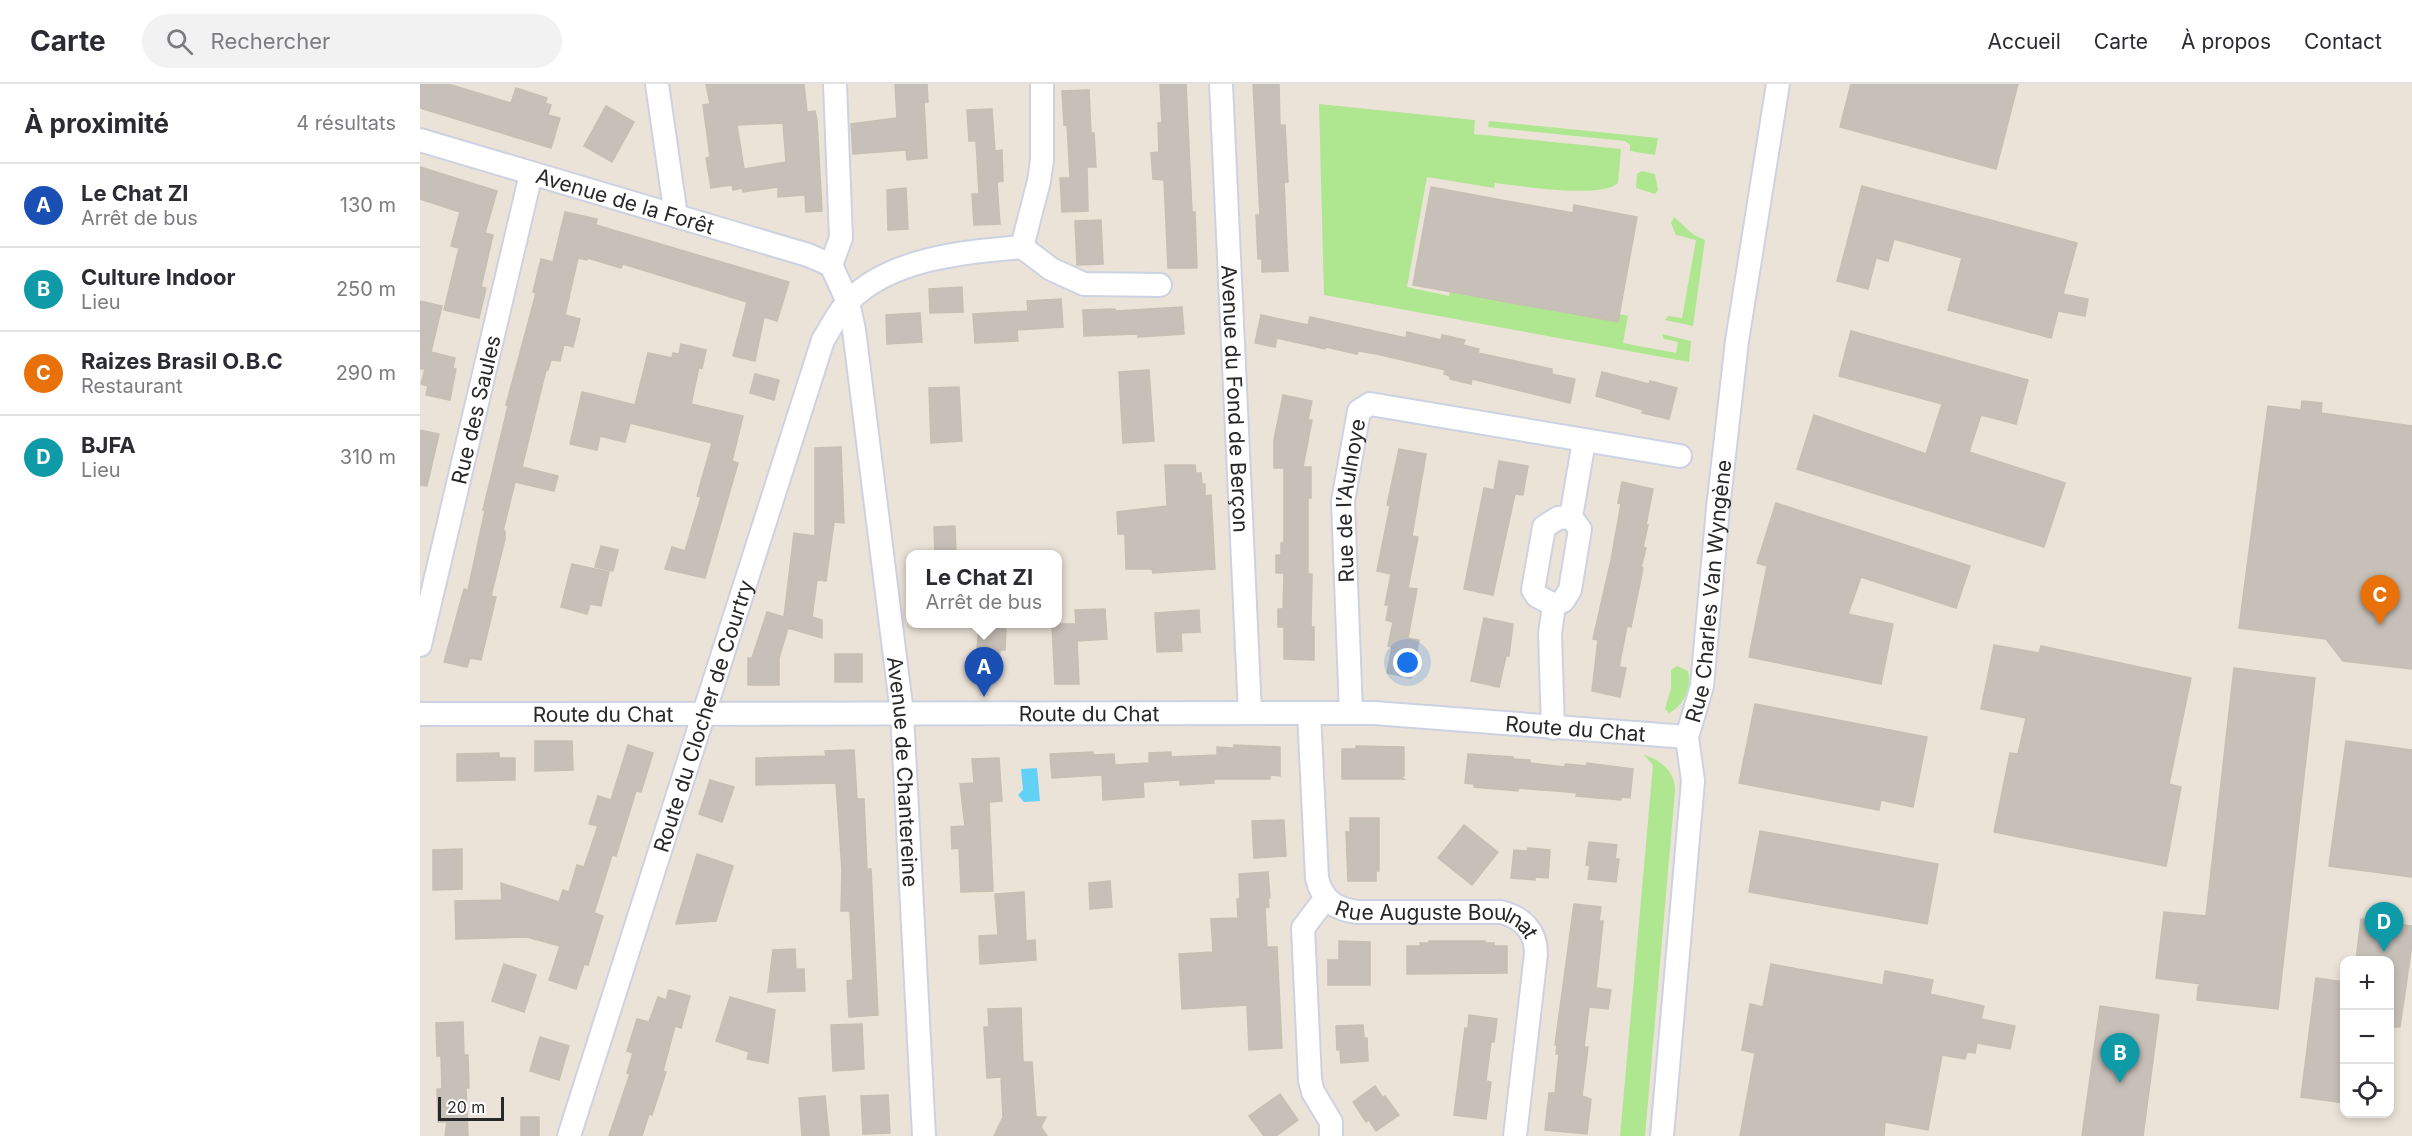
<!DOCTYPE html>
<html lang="fr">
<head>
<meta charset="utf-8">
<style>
  :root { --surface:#fff; --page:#f2f2f3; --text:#2b2b33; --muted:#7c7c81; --line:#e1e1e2; --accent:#b45309 }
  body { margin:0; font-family:Inter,sans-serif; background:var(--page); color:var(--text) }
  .controls { position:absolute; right:18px; bottom:18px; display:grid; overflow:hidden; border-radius:12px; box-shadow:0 3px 9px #0003 }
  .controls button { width:54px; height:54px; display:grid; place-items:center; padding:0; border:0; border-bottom:2px solid var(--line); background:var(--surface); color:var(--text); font:30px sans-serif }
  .scale { position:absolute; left:18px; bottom:15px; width:66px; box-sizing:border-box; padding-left:6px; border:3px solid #282828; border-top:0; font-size:16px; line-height:21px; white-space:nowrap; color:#282828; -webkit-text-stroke:4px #fff; paint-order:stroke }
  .you { position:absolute; left:988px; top:579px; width:21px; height:21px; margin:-15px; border:4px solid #fff; border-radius:50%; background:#1a73e8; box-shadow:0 0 0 9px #1a73e833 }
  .badge { display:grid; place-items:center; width:39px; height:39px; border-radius:50%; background:var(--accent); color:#fff; font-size:20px; font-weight:700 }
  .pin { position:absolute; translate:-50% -50px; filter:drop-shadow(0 2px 3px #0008) }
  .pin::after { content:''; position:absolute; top:32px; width:21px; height:18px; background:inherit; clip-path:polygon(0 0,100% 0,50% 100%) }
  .popup { position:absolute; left:486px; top:466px; width:156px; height:78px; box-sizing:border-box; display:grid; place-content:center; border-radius:12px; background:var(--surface); filter:drop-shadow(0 2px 4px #0005); font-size:20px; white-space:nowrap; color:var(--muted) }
  .popup b { font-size:22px; color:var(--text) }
  .popup::after { content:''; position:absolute; left:50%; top:100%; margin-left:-12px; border:12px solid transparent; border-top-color:var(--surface) }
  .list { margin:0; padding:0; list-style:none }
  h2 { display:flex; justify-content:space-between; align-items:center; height:78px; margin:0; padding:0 24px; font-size:26px }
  h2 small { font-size:20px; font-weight:400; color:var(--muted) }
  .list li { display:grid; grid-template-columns:39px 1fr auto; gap:18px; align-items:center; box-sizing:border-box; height:84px; padding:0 24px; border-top:2px solid var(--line) }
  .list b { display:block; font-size:22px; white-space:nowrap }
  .list p { margin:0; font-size:20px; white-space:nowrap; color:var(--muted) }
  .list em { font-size:20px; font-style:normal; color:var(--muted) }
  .icon { flex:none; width:33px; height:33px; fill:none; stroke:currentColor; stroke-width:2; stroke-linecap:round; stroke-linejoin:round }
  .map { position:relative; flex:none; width:1992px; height:1052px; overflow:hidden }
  header { display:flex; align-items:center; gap:36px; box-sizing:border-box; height:84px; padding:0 30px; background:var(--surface); border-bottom:2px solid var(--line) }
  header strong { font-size:28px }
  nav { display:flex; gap:33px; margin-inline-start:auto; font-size:21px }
  .search { width:420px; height:54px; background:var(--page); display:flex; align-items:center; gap:15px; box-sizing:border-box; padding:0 21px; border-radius:33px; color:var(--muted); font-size:22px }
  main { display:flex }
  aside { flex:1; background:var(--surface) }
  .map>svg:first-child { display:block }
  .green { fill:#aee790 }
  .water { fill:#62d1f6 }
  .building { fill:#c7c0b8; stroke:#c7bfb2; stroke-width:1.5; fill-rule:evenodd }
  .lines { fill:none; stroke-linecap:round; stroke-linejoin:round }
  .minor-casing { stroke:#cdd2e2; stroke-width:26 }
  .minor { stroke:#fff; stroke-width:22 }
  .labels { text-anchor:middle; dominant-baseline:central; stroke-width:4.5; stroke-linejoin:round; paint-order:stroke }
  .street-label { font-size:21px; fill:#282828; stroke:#fff }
</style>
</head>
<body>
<header>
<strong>Carte</strong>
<div class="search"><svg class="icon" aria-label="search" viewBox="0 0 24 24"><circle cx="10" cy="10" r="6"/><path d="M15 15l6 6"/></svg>Rechercher</div>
<nav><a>Accueil</a><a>Carte</a><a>À propos</a><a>Contact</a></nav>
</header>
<main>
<aside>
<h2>À proximité<small>4 résultats</small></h2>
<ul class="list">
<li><span class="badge" style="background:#1a4fb4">A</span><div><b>Le Chat ZI</b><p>Arrêt de bus</p></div><em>130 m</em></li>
<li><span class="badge" style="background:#0f9aa8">B</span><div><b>Culture Indoor</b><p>Lieu</p></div><em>250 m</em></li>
<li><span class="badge" style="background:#e8710a">C</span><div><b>Raizes Brasil O.B.C</b><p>Restaurant</p></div><em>290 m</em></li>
<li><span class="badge" style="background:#0f9aa8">D</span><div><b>BJFA</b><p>Lieu</p></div><em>310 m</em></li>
</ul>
</aside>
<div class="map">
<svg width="1992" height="1052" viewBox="0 0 1992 1052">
  <rect width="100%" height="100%" fill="#ece3d8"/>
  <path class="green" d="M899,20l156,16 -1,14 147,15 -3,34c-17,16 -98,3 -123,0l-1,5 -67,-11 -20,110 42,9 1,-4 167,30 2,-8 9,2 -5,27 53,10 2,-11 -14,-3 -2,-5 29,7 -2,21 -365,-67z
    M1069,37l169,17 -3,17 -25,-4v-6l-5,-4 -137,-14z
    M1222,87l13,3 3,16 -3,4 -19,-6 1,-14z
    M1254,133l20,18 11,5 -12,86 -28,-6 3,-4 14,2 14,-78 -20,-5 -5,-12z
    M1257,582l11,5c4,16 -4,35 -19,42l-4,-4 6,-21v-18z
    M1223,670c19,7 32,17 32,37l-30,345h-25l33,-371z"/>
  <path class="water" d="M617,684l3,33 -16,1 -6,-7 5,-5 -2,-21z"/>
  <path class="building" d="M0,0h28l63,19 5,-15 31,10 -2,5 6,2 -3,10 12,3 -9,30 -131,-40z
    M286,0h98l3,28 8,-1 2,9 5,91 -16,1 -1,-17 -27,2v-10l-35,5 -1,-4 -9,2 -1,-5 -21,3 -5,-30 4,-1 -7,-52 7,-1zM363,39l3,39 -42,7 -7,-44z
    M475,0h32l1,18h-4l3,56 -20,2 -1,-10 -53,4 -2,-30 46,-6z
    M740,0h26l6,128h3l2,56h-29l-4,-88 -11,-1 -2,-26 8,-1 -1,-29h4z
    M833,0h26l1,41h5l3,57h-4l4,89 -26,1v-13h-4l-2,-44h4z
    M1431,0h167l-22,85 -156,-42z
    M669,6l2,43h3l2,34h-9l1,44 -26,1 -2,-34h10l-3,-54 -3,1 -2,-34z
    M186,22l28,16 -22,40 -28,-16z
    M572,25l3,42 7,-1 1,31 -6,1 3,42 -26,1 -2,-31h7l-3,-53h-7l-2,-31z
    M0,83l77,24 -12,42 8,2 -12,52 5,1 -7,30 -35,-8 15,-62 -8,-2 9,-34 -40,-13z
    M1442,102l215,57 -14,51 25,5 -3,17 -27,-5 -7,27 -103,-28 14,-52 -68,-19 -6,22 -12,-3 -8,31 -31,-8z
    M1011,103l142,26 1,-8 63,12 -19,105 -205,-37z
    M486,104l2,41 -20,1 -1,-40z
    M145,128l32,7 -1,6 193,57 -12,39 -13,-4 -9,44 -22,-5 14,-54 -124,-38 -2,4 -33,-10 -1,2 -9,-2 -13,57 15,4 -7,28 -9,-3 -4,17 -9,-1 -3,10h-2l-24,97 36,9 -4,15 -39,-9 -12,49h2v8l-14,57 5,1 -15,63 -11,-2 -3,9 -23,-5 20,-73 4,1 17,-80h-2l25,-104 -2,-1 30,-112 -3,-1 8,-33 12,3z
    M681,136l2,44 -26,1 -2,-44z
    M542,203l1,25 -33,1 -1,-24z
    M641,215l2,28 -46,3 1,11 -43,2 -2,-29 55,-3 -1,-10z
    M0,217l22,5 -11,46 24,6 -2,10 3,1 -6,31 -24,-5 2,-9 -7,-2 4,-15h-5z
    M762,223l2,27 -46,3 -1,-3 -53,2 -1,-26 32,-1v2z
    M500,229l2,29 -35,2 -1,-29z
    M841,231l47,10 2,-8 96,21 1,-6 34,8 1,-5 23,5 -2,5 16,4 -1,4 74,16v5l23,5 -5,24 -98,-24 -1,5 -21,-5v-3l-6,-2 1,-4 -68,-16 -19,-3 -1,3 -31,-7 -1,2 -48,-11 -2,9 -20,-4z
    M1431,247l177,49 -12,44 -35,-9 -12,37 96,31 -21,64 -247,-78 17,-54 112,39 16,-50 -103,-28z
    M261,260l25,6 -4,18 -3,-1 -8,37 52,12 -11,45 6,2 -33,115 -40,-9 7,-22 13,4 16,-54 -4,-1 15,-53 -82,-20 -5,19 -25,-6 -3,14 -27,-6 12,-52 53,13 13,-52 24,5 1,-5 6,1z
    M729,286l5,71 -31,2 -4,-71z
    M1182,288l47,12 1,-3 27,7 -8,31 -27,-6 1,-3 -47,-14z
    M335,290l24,6 -5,20 -24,-7z
    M539,303l3,54 -31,2 -2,-55z
    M863,311l29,6 -4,19h4l-9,47h8v31h-3v76h4l-1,53h3v33l-30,-1v-32h-6v-18h5l1,-36h-8v-18h5v-12h3v-75h-10v-28z
    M1882,317l20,2 -1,10 91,13v243l-69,-8 -17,-22 -87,-11 29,-222 33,4z
    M0,346l19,4 -12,52 -7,-1z
    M421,363l3,76 -10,-1 -8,59 -9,-1 -5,37 10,3v18l-34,-10 -9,30v27h-31v-27h4l15,-46 17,5 10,-84 21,3v-88z
    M979,365l27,5 -14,82 6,1 -10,51 9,1 -9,49 11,2 -8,38 -24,-5 5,-26 -4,-1 5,-24 -7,-2 3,-15h-4l6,-31 -14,-3 13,-65 -3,-1z
    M1079,377l29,5 -5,29 -8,-1 -22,101 -29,-6 20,-101 10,2z
    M745,381h30l1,8h5l1,11h3v12l6,-1 4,74 -62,4 -1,-4h-26l-1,-35h-7l-1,-22 50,-6z
    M1202,398l31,7 -7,36h2l-5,22 3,1 -5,20h2l-12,59 -4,-1 -8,41 7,1 -6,29 -28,-6 6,-51 -5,-1 18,-79 10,-56 -3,-1z
    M1356,419l194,63 -14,42 -95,-31 -13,37 45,10 -12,60 -132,-27 18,-91 -10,-3z
    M535,442l1,29h-21l-1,-28z
    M181,462l17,4 -5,21 -18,-4z
    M152,480l37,8 -8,34 -11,-2 -3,10 -26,-7z
    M685,525l2,30 -30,2 2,43h-24l-3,-60h24l-1,-14z
    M779,526l1,22 -19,1 1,18 -25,1 -2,-39z
    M1064,534l29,6 -4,32h-3l-7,31 -28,-6z
    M559,540h27l-1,26h-5l-1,13 -23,-1z
    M1574,561l45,8 2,-7 150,32 -22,106 12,3 -15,79 -172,-34 16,-79 8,1 8,-36 -45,-9z
    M415,570h27v28h-27z
    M1814,584l81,10 -37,331 -81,-9 1,-13 3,-3 -45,-6 8,-66 42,4z
    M1335,620l172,33 -14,70 -32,-7 -2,10 -140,-27z
    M115,657h37l1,29 -38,1z
    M1926,657l66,9v127l-83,-11z
    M208,661l25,8 -12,39 -5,-1 -20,65 -4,-1 -18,58 9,3 -15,49 -4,-1 -8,25 -27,-9 11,-34 -33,-9 -71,2 -1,-38 47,-1 -1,-17 58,19 4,-12 6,2 8,-27 7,2 14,-41 -9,-2 9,-28 13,4z
    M814,661l46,2v29l-10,-1v4h-56v4l-34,2v-5l-37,2 1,15 -41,3 -1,-25 -50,3 -2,-24 43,-2v3l21,-1 1,11 34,-2v-10l22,-1v5l46,-2v-8l17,1z
    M936,662l48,1v29h-5l5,3h-62v-30h14z
    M434,666l3,49h7l3,70h4l7,146 -29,2 -2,-36 6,-1 -3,-69h-9l1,-41 -6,-87 -80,2v-27l70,-2 -1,-5z
    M79,669v5h16v22l-58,1v-27z
    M1048,670l45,3v2l17,1v3l34,4 2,-3 21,2v-3l46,6 -3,29 -9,-1v3l-45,-4 1,-3 -9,-1 -50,-4v3l-44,-4v-3l-9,-1z
    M579,674l3,43 -13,1 4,89 -32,1 -2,-44 -7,1 -1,-22 14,-1 -5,-42 14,-1 -2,-24z
    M290,696l24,7 -12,35 -23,-8z
    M930,734h29v53h-3v10h-28l-2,-49h4z
    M864,736l2,36 -32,2 -2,-37z
    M1044,741l34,27 -26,33 -34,-27z
    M1340,747l178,33 -11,60 -178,-32z
    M1169,758l28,3 -2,14h4l-3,23 -28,-3 2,-13 -4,-1z
    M1108,764l22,2 -2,28 -13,-1v3l-24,-2 3,-28 13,1z
    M42,765v40l-29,1v-40z
    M277,770l36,12 -17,55 -40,3z
    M848,788l2,26h-2l1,9 -4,1 2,39h10l5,101 -33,2 -2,-45 -65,4 -3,-55 34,-2 -2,-33 27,-1 -1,-19h3l-1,-25z
    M690,797l2,26 -22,2 -1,-26z
    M604,808l2,49 9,-1 1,20 -56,4 -1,-28 19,-1 -3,-41z
    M1154,820l27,3 -2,14h4l-7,67 15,2 -3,19 -19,-2 -5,40h4l-6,49 9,3 -4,35 -42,-4 4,-37h6l4,-39h-3l1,-9h-2z
    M1941,835l51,7v18l-12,83h-10v-67h-34z
    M919,857l31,1v43h-42v-25h11z
    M1009,857h56v2h9v3h13v27l-100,1v-28h14l-1,-3h9z
    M375,865l1,20h8l1,22 -37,1 5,-42z
    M84,880l32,11 -12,37 -32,-11z
    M1351,880l112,21 2,-14 48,9 -3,14 54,12 -3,13 34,7 -5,23 -33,-6 -2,10 -8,-1 -2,7 -23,-4 -14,75 -43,-8 -1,14h-144l15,-83 -13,-3 8,-46 13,3z
    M1896,894l28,4v121l-43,-6z
    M249,906l21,6 -9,32 -6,-2 -12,45 3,1 -14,43 -3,-1 -7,22h-33l21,-62 -3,-1 6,-20 -6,-2 10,-32 12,3 9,-25 8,3z
    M310,913l45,13 -7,53 -21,-4 2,-7 -33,-11z
    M1680,922l59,9 -16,121h-61z
    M601,924l2,54h9l4,55h10l-5,10 6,9h-53l9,-19 -2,-40 -14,1 -3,-51h5l-1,-18z
    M1049,931l28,4 -3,23h-3l-5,39 5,1 -5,37 -32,-4 11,-87 3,1z
    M43,938l1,33h4l1,33h-3l2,48h-23l2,-14h-9l-1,-33h5l-1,-33h-4l-1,-33z
    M442,940l2,45 -31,2 -2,-46z
    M943,941l1,13h3l1,23 -27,2 -1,-13h-3l-1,-24z
    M120,953l29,9 -10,34 -29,-9z
    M955,1002l8,12 2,-2 14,19 -23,16 -7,-11 -3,2 -13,-20z
    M860,1010l18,26 -22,16h-12l-15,-20z
    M468,1011l2,38 -27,1 -2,-38z
    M405,1012l4,40h-27l-3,-38z
    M101,1033h18v19h-18z"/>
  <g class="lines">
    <defs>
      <g id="minor">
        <path d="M237,0l19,132"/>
        <path id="s1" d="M801,0l29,629"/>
        <path id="s2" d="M0,56l388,115 23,10"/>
        <path d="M602,163l29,22 33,15 76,1"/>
        <path id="s3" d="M411,181l17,37 6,28 48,383 22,423"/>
        <path d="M411,181l10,-27 -6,-154"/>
        <path d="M1151,433l-13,1 -14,9 -11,63 4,6 17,9 9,-4 7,-11 10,-61 -9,-12 13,-76"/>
        <path id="s4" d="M0,561l111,-471"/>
        <path id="s5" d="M889,629l8,165c5,22 18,31 40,34h144c22,6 35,19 35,42l-21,182"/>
        <path id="s6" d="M931,629l-8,-212 16,-90 11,-7 310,52"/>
        <path id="s7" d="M0,630l954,-1 313,24"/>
        <path d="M1133,644l-3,-94 4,-29"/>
        <path d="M905,815l-22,29 7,152 3,12 18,30v14"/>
        <path id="s8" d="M149,1052l254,-796c8,-12 15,-28 25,-38 42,-44 117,-50 174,-55l17,-66 3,-21v-76"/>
        <path id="s9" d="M1242,1052l31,-355 -6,-44 15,-51 16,-178 19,-167 41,-257"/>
      </g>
    </defs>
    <use href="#minor" class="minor-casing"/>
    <use href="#minor" class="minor"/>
  </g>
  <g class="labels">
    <g class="street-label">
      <text stroke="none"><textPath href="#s2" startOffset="214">Avenue de la Forêt</textPath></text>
      <text stroke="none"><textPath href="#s1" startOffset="315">Avenue du Fond de Berçon</textPath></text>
      <text stroke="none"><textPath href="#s4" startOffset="242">Rue des Saules</textPath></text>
      <text stroke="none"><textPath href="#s6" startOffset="213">Rue de l'Aulnoye</textPath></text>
      <text stroke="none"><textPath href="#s9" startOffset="549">Rue Charles Van Wyngène</textPath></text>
      <text stroke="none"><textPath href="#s7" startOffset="669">Route du Chat</textPath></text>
      <text stroke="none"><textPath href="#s7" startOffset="183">Route du Chat</textPath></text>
      <text stroke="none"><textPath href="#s8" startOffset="441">Route du Clocher de Courtry</textPath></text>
      <text stroke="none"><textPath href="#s7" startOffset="1156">Route du Chat</textPath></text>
      <text stroke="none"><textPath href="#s3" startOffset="514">Avenue de Chantereine</textPath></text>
      <text stroke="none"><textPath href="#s5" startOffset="304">Rue Auguste Boulnat</textPath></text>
    </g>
  </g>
</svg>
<div class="controls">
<button>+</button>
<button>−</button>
<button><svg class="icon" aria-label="locate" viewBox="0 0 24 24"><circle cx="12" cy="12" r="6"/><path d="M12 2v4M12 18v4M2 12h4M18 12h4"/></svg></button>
</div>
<div class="scale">20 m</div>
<div class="you"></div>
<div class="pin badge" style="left:564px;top:613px;background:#1a4fb4">A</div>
<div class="popup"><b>Le Chat ZI</b>Arrêt de bus</div>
<div class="pin badge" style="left:1700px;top:999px;background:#0f9aa8">B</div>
<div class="pin badge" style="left:1960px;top:541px;background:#e8710a">C</div>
<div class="pin badge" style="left:1964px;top:868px;background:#0f9aa8">D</div>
</div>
</main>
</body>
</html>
